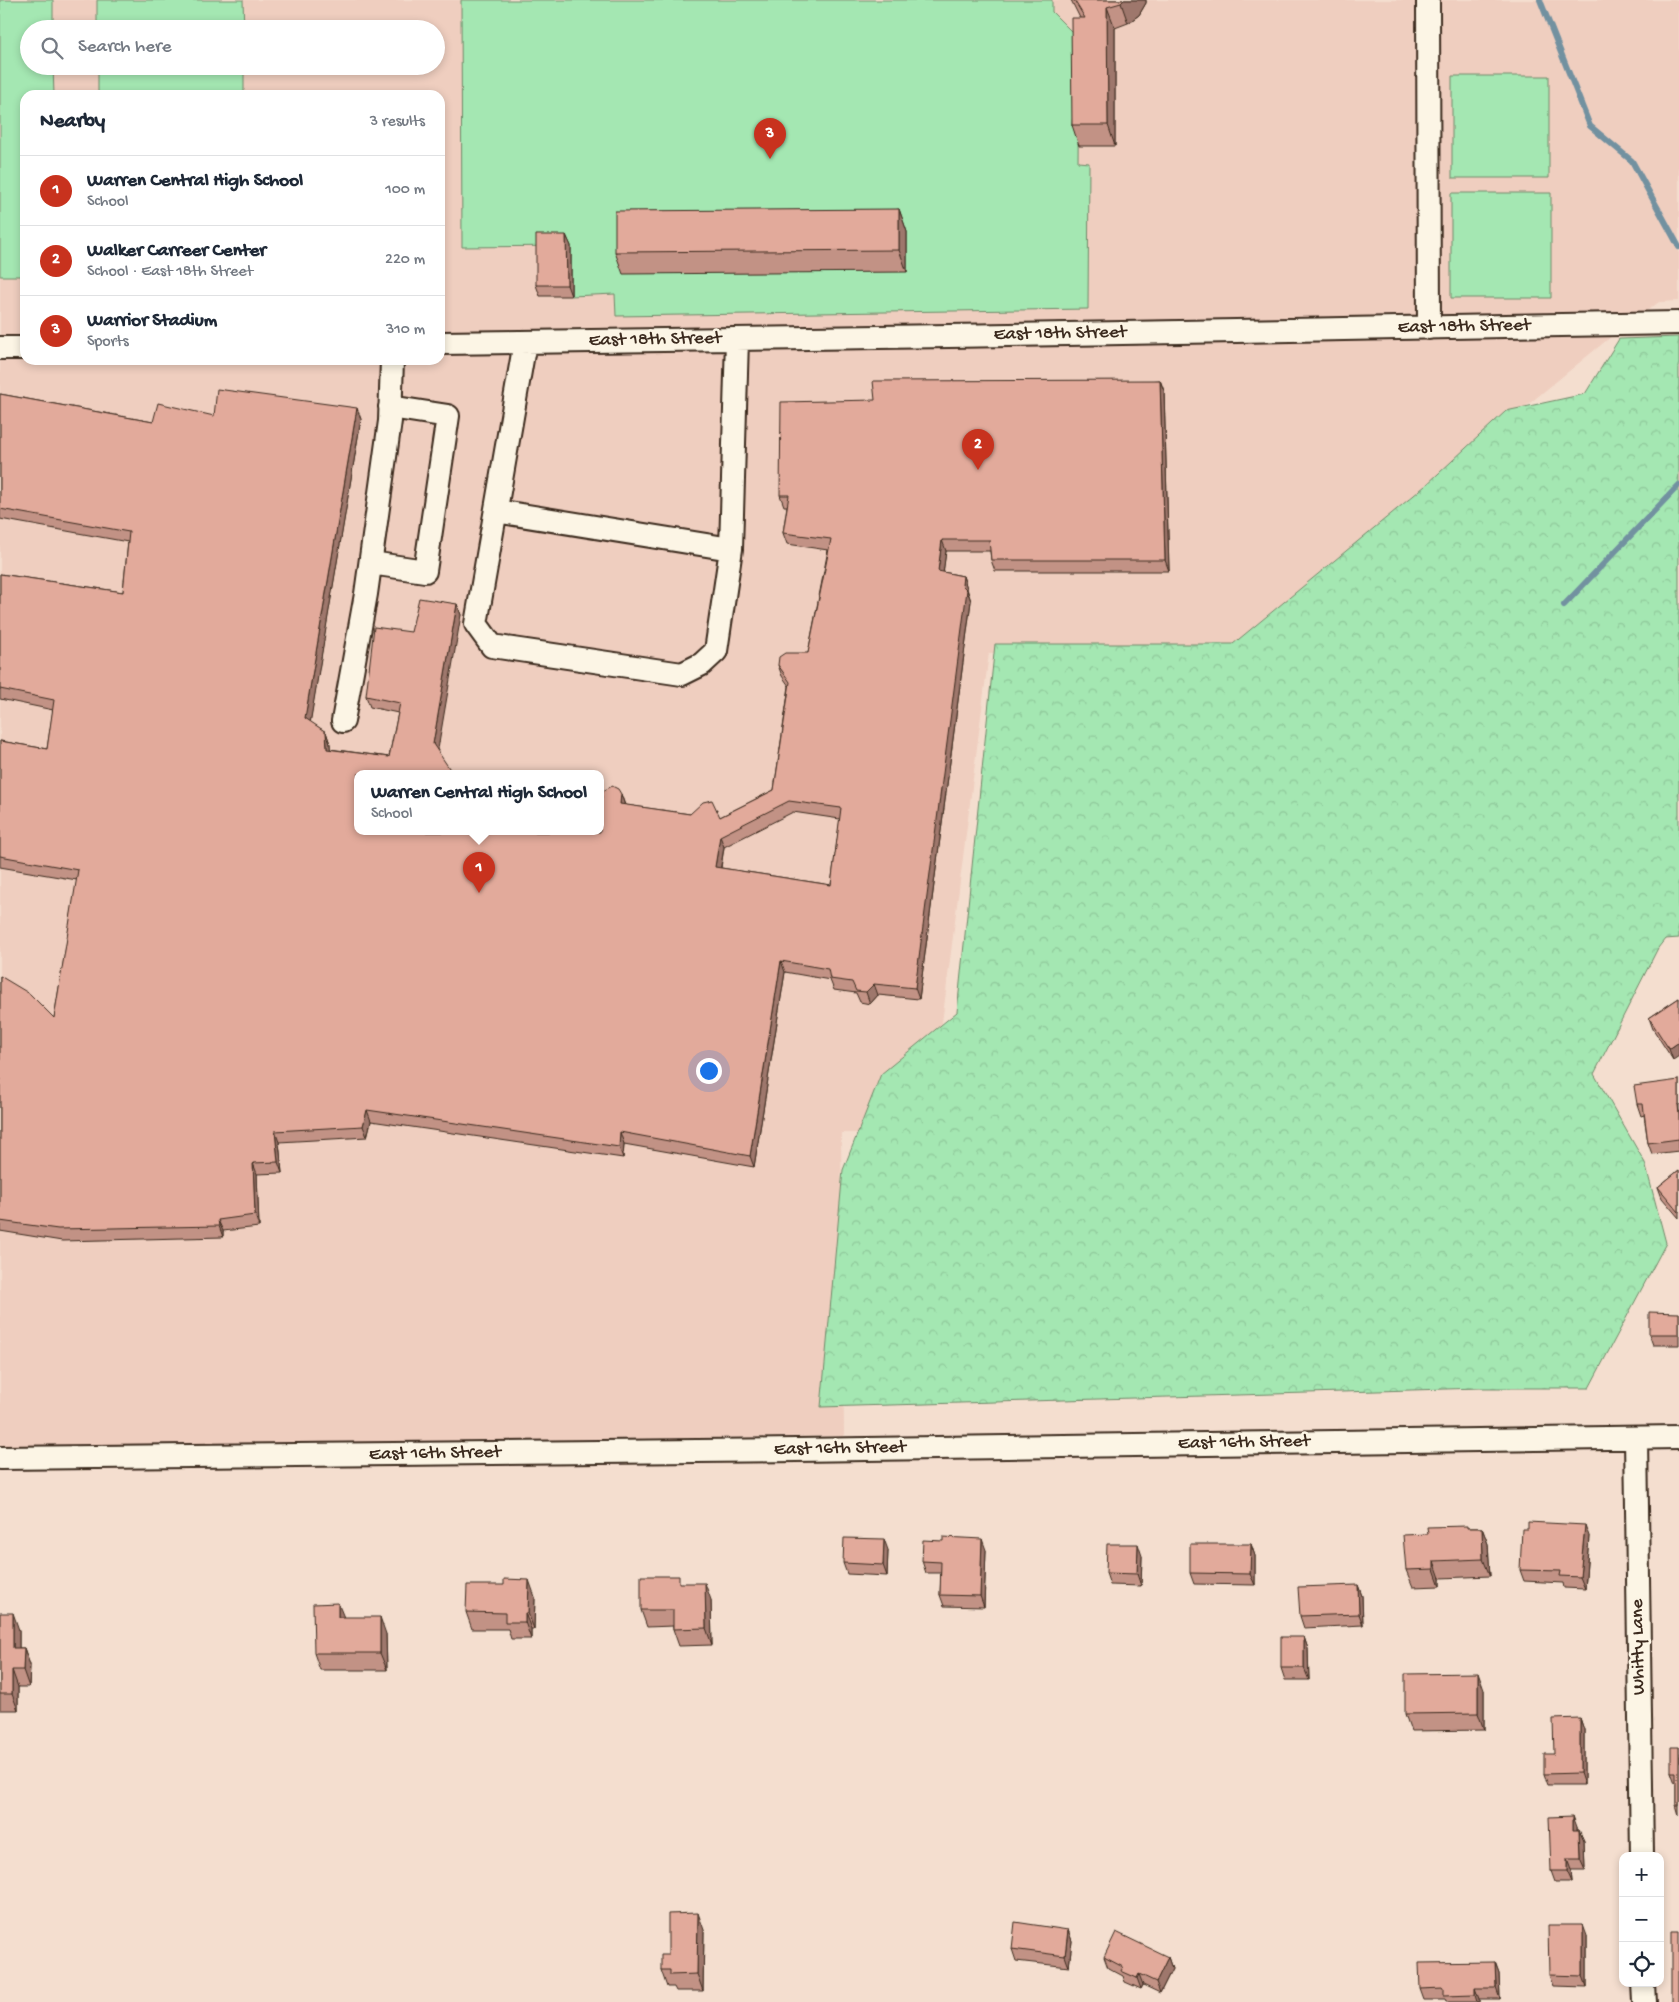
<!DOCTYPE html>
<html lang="en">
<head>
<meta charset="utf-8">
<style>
  :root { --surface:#fff; --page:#f6f6f7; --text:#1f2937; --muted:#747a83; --line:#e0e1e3; --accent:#c8321e }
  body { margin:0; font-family:"Gochi Hand",sans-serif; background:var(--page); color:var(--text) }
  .controls { position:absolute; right:15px; bottom:15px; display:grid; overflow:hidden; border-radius:10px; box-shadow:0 2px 8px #0003 }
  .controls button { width:45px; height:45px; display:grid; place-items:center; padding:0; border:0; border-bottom:1px solid var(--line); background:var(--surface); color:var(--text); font:25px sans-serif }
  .you { position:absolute; left:708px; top:1070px; width:18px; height:18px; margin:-12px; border:4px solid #fff; border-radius:50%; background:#1a73e8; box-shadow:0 0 0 8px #1a73e833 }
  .badge { display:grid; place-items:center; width:32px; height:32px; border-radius:50%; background:var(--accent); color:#fff; font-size:16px; font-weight:700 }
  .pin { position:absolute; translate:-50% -41px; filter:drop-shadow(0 1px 2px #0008) }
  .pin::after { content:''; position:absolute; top:26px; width:18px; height:15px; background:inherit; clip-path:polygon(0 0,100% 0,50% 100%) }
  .popup { position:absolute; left:354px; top:770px; width:250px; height:65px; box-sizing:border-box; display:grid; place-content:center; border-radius:10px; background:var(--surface); filter:drop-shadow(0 1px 4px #0005); font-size:16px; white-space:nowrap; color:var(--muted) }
  .popup b { font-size:19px; color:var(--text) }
  .popup::after { content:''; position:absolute; left:50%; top:100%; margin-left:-10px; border:10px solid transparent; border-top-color:var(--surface) }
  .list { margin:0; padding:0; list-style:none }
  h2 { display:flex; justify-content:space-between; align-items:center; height:65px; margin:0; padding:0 20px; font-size:21px }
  h2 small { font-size:16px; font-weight:400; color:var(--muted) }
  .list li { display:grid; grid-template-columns:32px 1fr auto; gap:15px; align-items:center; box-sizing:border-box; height:70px; padding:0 20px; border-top:1px solid var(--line) }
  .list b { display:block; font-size:19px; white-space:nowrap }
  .list p { margin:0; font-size:16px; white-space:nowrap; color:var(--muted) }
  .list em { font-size:16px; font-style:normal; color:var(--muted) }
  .icon { flex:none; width:28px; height:28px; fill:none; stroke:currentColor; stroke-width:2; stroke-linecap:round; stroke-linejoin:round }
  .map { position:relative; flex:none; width:1679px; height:2002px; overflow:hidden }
  .search { position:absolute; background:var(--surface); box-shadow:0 2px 8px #0003; left:20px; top:20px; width:425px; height:55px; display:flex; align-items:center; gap:12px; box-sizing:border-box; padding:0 18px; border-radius:28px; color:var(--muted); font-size:19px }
  .panel { position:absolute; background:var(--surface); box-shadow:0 2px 8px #0003; left:20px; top:90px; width:425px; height:275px; border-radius:15px }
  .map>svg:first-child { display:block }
  .built { fill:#efcebf; fill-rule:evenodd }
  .forest { fill:url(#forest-crowns); stroke:#708868 }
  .green { fill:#a4e7b2; stroke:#708868 }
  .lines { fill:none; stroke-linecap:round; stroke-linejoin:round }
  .stream { stroke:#7291a0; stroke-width:6 }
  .minor-casing { stroke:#3b2a1e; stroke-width:26 }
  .minor { stroke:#fcf5e5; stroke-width:22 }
  .wall { fill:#c29285; stroke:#3b2a1e; fill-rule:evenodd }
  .shaded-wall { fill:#9e776c; stroke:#3b2a1e }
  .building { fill:#e2aa9b; stroke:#3b2a1e; fill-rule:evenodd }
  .labels { text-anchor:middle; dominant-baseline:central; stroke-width:5; stroke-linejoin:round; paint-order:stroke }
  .street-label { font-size:19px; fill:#3b2a1e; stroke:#fcf5e5 }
</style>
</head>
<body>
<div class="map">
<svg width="1679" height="2002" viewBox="0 0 1679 2002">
  <defs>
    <pattern id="forest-crowns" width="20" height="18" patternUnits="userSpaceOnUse" patternTransform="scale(1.25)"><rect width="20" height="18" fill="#a4e7b2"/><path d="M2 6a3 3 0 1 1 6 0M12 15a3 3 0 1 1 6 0" fill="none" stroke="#8ec699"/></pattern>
  </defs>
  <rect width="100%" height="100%" fill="#f4decf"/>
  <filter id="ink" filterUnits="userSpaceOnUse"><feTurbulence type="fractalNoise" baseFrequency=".02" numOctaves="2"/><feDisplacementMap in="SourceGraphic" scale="10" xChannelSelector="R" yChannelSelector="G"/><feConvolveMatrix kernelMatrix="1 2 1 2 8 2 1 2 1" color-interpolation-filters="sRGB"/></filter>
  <g filter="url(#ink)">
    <path class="built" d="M0,0h1679v301l-20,1 -52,38 -382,312 -236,1 -61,480h-87l3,303 -844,11zM29,29h407v37h-407zM25,95h415v265h-415zM358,774h242v58h-242z"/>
    <path class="forest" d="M1679,337v601l-14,1 -7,9 -64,126 51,89 21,80 -77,145h-108l-660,19 22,-237 38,-96 76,-62 38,-368h238l192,-158 81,-75 79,-17 34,-55z"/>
    <path class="green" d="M0,0h53v29h-24v37h24l1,29h-29v181h-25z
      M97,0h146l1,29h-147z
      M461,0h591v12l27,27 -1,123 11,1 -1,146 -472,7 -1,-22 -44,2 -1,-50 -108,1z
      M98,66h146v29h-146z
      M1452,76h97v102h-97z
      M1451,193h100v105h-100z"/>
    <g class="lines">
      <path class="stream" d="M1540,0l50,126 42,35 47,86
        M1564,605l115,-120"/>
      <defs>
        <path id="minor" d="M1428,0l1,328
          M525,342l-49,282 16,22 190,28 20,-10 14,-13 15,-102 6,-210
          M440,343l509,-7 730,-13
          M0,348h25
          M496,511l235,38
          M371,563l54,8 23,-155 -58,-9
          M343,721l23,-127 24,-173 2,-61
          M1636,1438l6,418
          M0,1458l796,-8 883,-13
          M1643,1983l1,19"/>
      </defs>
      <use href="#minor" class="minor-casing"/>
      <use href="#minor" class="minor"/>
    </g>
    <path class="wall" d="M1071,0h75v3l-7,12 -11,8 -13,5v118h-36l-7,-21 8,-107z
      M899,209l8,23v40l-284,2 -8,-22z
      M566,235l5,11v50h-31l-4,-11z
      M1160,380l4,11 5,180h-174l-4,-11 -1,-9h-44l-3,21 20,4 8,25 -52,398 -41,-4 -8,9 -10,-2 -4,-9 -22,-3 -4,-10 -45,-8 -31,195 -130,-23 -1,14 -252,-37 -4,16 -88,5 3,31 -25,1 2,53 -36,4v6l-161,4 -62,-10v-255l54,42 23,-138 -77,-13v-126l47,8 6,-39 -53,-11v-125l123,18 5,-50 -128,-23v-125l153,28 61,-6 147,3 -51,303 16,10 4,12v5l59,8 9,-44 -28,-6 -4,-11 45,-64 46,-28 4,11 -103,217h242l21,-38 4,11 65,9 30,3 54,-27 15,-104 -7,-10 -4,-11 30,-12 20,-103 -41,-6 -4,-11 4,-27h-3l-4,-11 95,-95zM793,812l47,7 -9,66 -110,-17 3,-21z
      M1679,998l-6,62 -20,-31 -4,-11z
      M1679,1080v71l-27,3 -4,-11 -4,-28 -3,1 -4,-12z
      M1679,1170v48l-17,-20 -4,-11z
      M1679,1313v32h-26l-4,-11z
      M1468,1528h14l6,16 2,32 -50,2v8l-27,1 -7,-17 22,-36z
      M1589,1536l-4,53 -21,-1 -1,-5 -39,-2 -4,-11z
      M1251,1544l4,12v29l-61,-1 -4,-11z
      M888,1550l-1,26 -40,-2 -4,-11z
      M986,1550l-2,57 -40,-1 -4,-11 1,-22h-15l-4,-12z
      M1142,1556l-1,30 -31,-1 -4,-12z
      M682,1583l29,17 1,45 -33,1 -6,-17v-3l-26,1 -6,-17z
      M1358,1585l4,11 1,29 -59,3 -4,-12z
      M535,1597l-1,32h-3v10h-20l-3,-10h-36l-6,-17z
      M0,1613l19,17v18h5l6,17 -1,22h-11v23h-18z
      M343,1617l43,17 1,36h-67l-6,-17z
      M1304,1637l4,12 1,31h-24l-4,-12z
      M1484,1690v40l-73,1 -6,-17z
      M1580,1718l4,12v55h-36l-4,-11 10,-20z
      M1679,1747v68l-3,-10v-22h-1l-4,-11z
      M1577,1827v3h2l5,11 1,29h-14l1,12h-17l-4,-11z
      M704,1930l-1,61h-27l-2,-4h-7l-6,-17 7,-15z
      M1068,1930l4,11 -3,26 -53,-6 -4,-12z
      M1587,1936v51l-34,-1 -4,-11z
      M1104,1957h64l4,12 -12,24 -17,-8 -2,4 -16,-7 -2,-6 -15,-8z
      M1495,1962l4,11 1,26h-21v3h-33l-1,-2h-21l-4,-11z"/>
    <path class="shaded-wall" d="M1124,0h22v3l-7,12 -11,8 -7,-20z
      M1107,7l8,21v118l-7,-21z
      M899,209l8,23v40l-8,-22z
      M566,235l5,11v50l-4,-11z
      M1160,380l4,11 5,180 -4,-11z
      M357,408l4,11 -52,311 -4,-12z
      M942,540l4,11 -4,31 -4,-11z
      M963,576l4,12 -1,5 1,-3 4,11 -52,398 -4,-11z
      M457,604l4,11 -24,140 -4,-11z
      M326,732l4,12 1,16 -4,-11z
      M621,794l4,12 -5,-2z
      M720,836l4,11 -5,31 -4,-11z
      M781,961l4,11 -31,195 -4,-11z
      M874,984l4,11 -8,9 -4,-12z
      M1679,1042v14l-6,4 -4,-11z
      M367,1110l4,11 -4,16 -4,-11z
      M275,1131l4,11 3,31 -4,-11z
      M620,1132l4,12 -1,14 -4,-11z
      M253,1163l4,11 2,53 -4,-12z
      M218,1220l5,11v6l-4,-11z
      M1585,1525l4,11 -4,53 -5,-12z
      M1482,1528l6,16 2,32 -7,-17z
      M884,1539l4,11 -1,26 -4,-11z
      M982,1539l4,11 -2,57 -4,-11z
      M1138,1544l4,12 -1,30 -4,-12z
      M1251,1544l4,12v29l-5,-11z
      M1434,1561l6,17v8l-6,-17z
      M529,1580l6,17 -1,32 -6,-16z
      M705,1583l6,17 1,45 -6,-17z
      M1358,1585l4,11 1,29 -4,-11z
      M338,1603l7,17 -7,-3z
      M13,1613l6,17v35l-6,-17z
      M525,1613l6,16v10l-6,-17z
      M380,1617l6,17 1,36 -7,-17z
      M1304,1637l4,12 1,31 -5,-12z
      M24,1648l6,17 -1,22 -6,-17z
      M12,1670l6,17v23l-6,-16z
      M1478,1673l6,17v40l-6,-17z
      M1580,1718l4,12v55l-4,-12z
      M1573,1816l4,11v14l-4,-11z
      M1579,1830l5,11 1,29 -5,-11z
      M1567,1859l4,11 1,12 -5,-11z
      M698,1913l6,17 -1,61 -6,-17z
      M1583,1925l4,11v51l-4,-11z
      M1068,1930l4,11 -3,26 -4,-11z
      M1168,1957l4,12 -12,24 -4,-11z
      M1495,1962l4,11 1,26 -4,-11z
      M1139,1974l4,11 -2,4 -4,-11z
      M1475,1988l4,11v3h-2l-2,-7z"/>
    <path class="building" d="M1074,0h50l-3,3 -14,4 1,118h-36l-1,-107h14z
      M899,209v41l-284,2v-41z
      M536,235h30l1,50h-31z
      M1160,380l5,180h-174l-2,-20h-47l-4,31 25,5 -1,9 5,5 -52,398 -41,-4 -8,8 -10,-1 -4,-9 -22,-3 -2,-10 -47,-8 -31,195 -130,-24 -1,15 -252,-37 -4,16 -88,5 3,31 -25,1 2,52 -37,5 1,6 -161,3 -58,-8v-245l30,18 24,24 24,-148 -78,-14v-115l47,8 7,-49 -54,-11v-115l123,18 6,-60 -129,-23v-115l153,28 5,-19 56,13 3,-27 140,19 -52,310 21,14 1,17 62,8 11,-54 -34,-7 8,-69 37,5 8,-34 38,6 -24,140 20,30h-95v58h242v-32l1,1 2,-10 9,-5 6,3 3,5 -1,10 70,10 13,-12 9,-2 8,17 54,-27 16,-108 -12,-17 1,-8 6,-4h23l23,-114 -48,-6 6,-38h-9l1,-93 94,-2 -2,-19zM789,801l52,7 -10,77 -116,-18 5,-31z
      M1679,998v44l-10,7 -20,-31z
      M1679,1080v25h-1l1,10v24l-31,4 -5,-39h-6l-3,-18z
      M1679,1170v42l-21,-25z
      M1649,1312l30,1v21h-30z
      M1528,1522l57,3 -5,52 -20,-1 1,-5 -41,-1 2,-41h6z
      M1467,1526v2h15l1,31 -49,2v8l-28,1 -3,-35 25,-1 -1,-7z
      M943,1537l39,2 -2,57 -40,-1 1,-33 -19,-1 1,-21 20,1z
      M844,1538l40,1 -1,26 -40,-2z
      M1107,1544h31l-1,30 -31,-1z
      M1190,1544h61l-1,30 -60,-1z
      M641,1576h38v7h26l1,45 -33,1v-19h-32z
      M504,1579l25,1 -1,33h-3v9h-20v-9l-39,-1 1,-27h37z
      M1358,1585l1,29 -59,2 -2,-29z
      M338,1603v14h42v36h-66l-1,-49z
      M0,1613h13v35h11l-1,22h-11v24h-12z
      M1281,1637h23v31h-23z
      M1478,1673v40l-73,1v-40z
      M1580,1718v55l-36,1v-20h10l-1,-35z
      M1671,1747h8v58h-3v-33h-5z
      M1573,1816v14h6l1,29h-13v12h-16l-2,-54z
      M698,1913l-1,61 -27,1v-5h-9v-15h7v-41z
      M1015,1922l53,8 -3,26 -53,-7z
      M1548,1925h35v51l-34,-1z
      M1116,1932l52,25 -12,25 -17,-8 -2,4 -16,-7 2,-4 -19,-10z
      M1672,1932h7v70h-7z
      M1495,1962l1,26h-21v7l-32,1v-8l-23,1 -1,-26z"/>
  </g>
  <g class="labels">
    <g class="street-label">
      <text transform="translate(1464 327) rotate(-1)">East 18th Street</text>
      <text transform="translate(1060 334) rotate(-1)">East 18th Street</text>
      <text transform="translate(655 340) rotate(-1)">East 18th Street</text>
      <text transform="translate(1244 1443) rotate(-1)">East 16th Street</text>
      <text transform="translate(840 1449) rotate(-1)">East 16th Street</text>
      <text transform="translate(435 1454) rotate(-1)">East 16th Street</text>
      <text transform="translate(1639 1647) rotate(-91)">Whitty Lane</text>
    </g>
  </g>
</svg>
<div class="controls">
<button>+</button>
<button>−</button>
<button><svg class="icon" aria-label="locate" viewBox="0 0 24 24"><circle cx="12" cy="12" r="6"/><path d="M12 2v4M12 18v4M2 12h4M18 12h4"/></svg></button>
</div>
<div class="you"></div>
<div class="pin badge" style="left:479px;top:893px">1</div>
<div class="popup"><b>Warren Central High School</b>School</div>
<div class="pin badge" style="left:978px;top:470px">2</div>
<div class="pin badge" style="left:770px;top:159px">3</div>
<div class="search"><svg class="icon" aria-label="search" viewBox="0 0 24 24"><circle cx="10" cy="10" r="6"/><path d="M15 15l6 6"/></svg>Search here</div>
<section class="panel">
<h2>Nearby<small>3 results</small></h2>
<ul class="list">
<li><span class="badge">1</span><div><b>Warren Central High School</b><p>School</p></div><em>100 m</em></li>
<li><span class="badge">2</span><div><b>Walker Carreer Center</b><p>School · East 18th Street</p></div><em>220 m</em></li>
<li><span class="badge">3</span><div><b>Warrior Stadium</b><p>Sports</p></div><em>310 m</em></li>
</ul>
</section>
</div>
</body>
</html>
